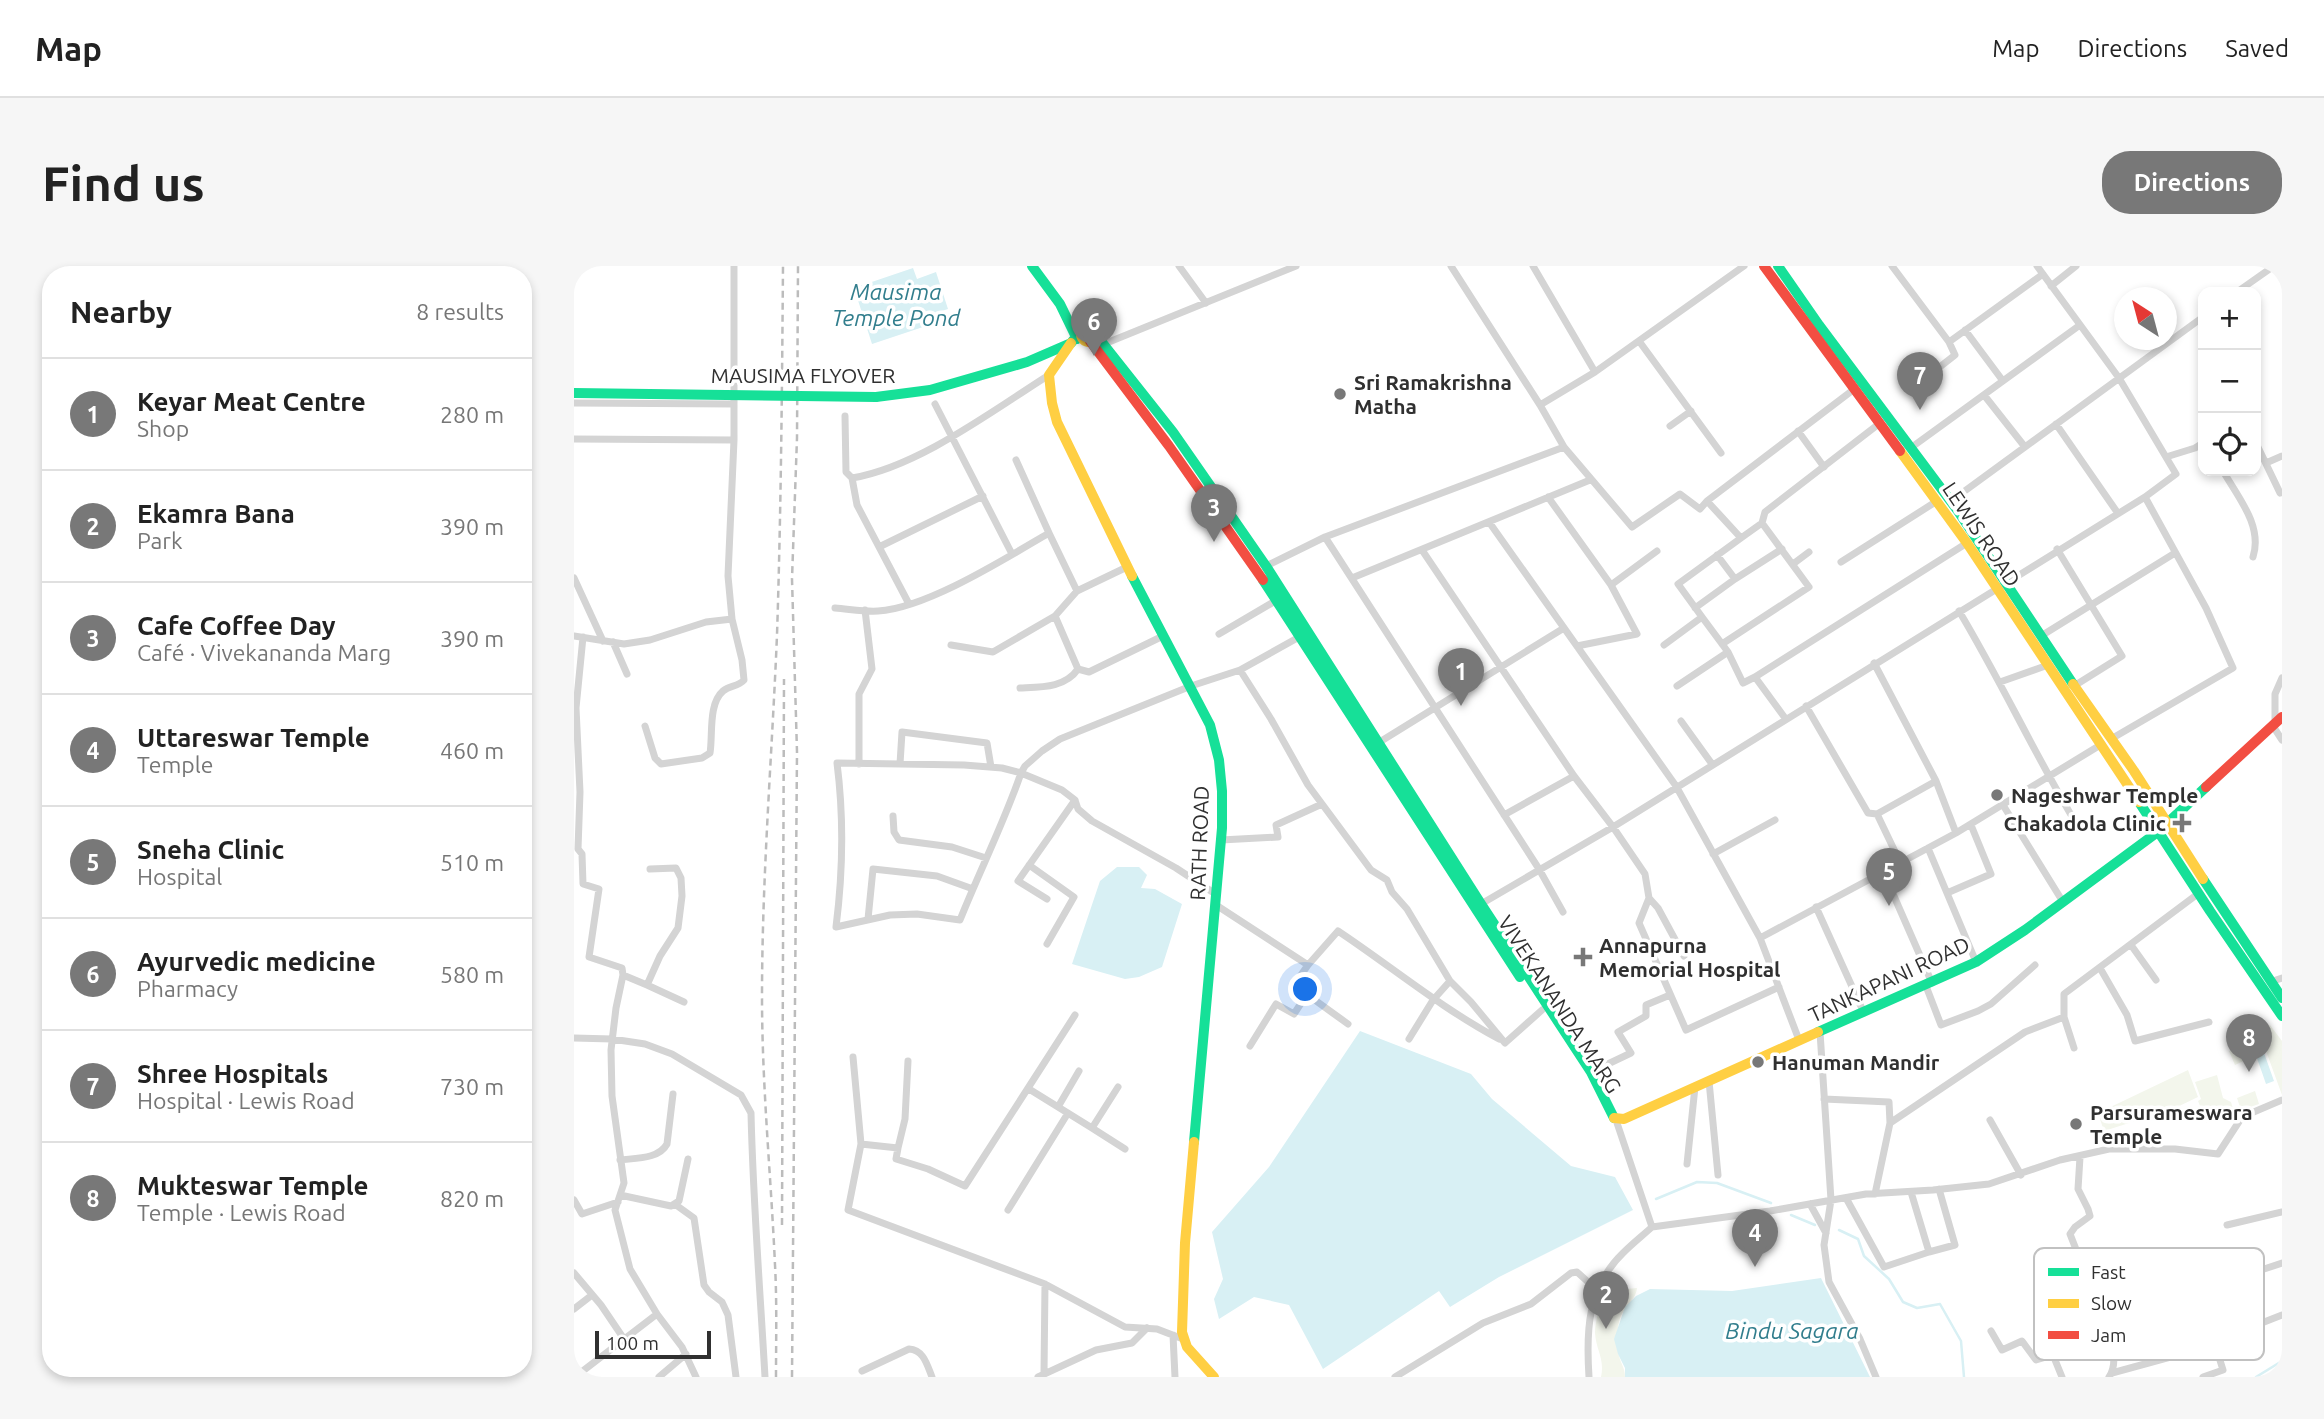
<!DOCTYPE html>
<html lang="en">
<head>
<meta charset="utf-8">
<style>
  :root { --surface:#fff; --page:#f6f6f6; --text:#222; --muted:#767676; --line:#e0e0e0; --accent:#787878 }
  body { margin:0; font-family:Ubuntu,sans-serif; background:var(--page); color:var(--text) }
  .controls { position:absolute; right:21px; top:21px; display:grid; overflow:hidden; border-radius:14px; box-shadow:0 4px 10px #0003 }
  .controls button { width:63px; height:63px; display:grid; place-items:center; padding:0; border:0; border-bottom:2px solid var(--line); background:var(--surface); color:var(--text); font:35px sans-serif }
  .compass { position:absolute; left:1540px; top:21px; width:63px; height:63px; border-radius:50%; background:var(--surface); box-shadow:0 4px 10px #0003; rotate:324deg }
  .scale { position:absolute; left:21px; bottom:18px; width:116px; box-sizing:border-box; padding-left:7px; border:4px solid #303030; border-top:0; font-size:19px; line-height:24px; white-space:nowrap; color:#303030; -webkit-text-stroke:5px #fff; paint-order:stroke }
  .you { position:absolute; left:732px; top:724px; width:24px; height:24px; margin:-18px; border:5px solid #fff; border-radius:50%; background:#1a73e8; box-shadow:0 0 0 10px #1a73e833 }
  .badge { display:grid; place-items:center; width:46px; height:46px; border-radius:50%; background:var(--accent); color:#fff; font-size:23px; font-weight:700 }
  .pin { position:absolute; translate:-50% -58px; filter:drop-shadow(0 2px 4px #0008) }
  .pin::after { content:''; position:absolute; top:37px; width:24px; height:21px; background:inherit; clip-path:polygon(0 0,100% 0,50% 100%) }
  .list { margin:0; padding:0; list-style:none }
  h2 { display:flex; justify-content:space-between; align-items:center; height:91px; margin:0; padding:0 28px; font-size:30px }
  h2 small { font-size:23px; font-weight:400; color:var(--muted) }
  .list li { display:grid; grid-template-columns:46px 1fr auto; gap:21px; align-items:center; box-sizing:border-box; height:112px; padding:0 28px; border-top:2px solid var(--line) }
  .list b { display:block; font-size:26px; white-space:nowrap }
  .list p { margin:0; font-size:23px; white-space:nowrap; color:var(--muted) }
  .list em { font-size:23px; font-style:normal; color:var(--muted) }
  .icon { flex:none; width:38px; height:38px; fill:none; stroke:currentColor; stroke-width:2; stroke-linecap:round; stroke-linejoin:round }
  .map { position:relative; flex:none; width:1708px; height:1111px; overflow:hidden; border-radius:28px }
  header { display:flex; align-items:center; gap:42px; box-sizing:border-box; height:98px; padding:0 35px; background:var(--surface); border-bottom:2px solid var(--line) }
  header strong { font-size:33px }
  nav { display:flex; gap:38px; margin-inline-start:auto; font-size:24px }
  .intro { display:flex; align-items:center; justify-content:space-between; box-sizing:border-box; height:168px; padding:0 42px }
  h1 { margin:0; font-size:49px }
  .button { padding:18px 32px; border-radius:28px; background:var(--accent); color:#fff; font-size:24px; font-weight:700 }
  main { display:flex; gap:42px; padding:0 42px }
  aside { flex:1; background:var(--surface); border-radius:28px; box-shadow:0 4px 10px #0003 }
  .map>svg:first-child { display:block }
  .green { fill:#f3f6ec }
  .water { fill:#d8f0f4 }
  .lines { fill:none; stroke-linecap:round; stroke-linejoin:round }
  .stream { stroke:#d8f0f4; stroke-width:2.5 }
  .street { stroke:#d4d4d4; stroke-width:7 }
  .fast { stroke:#16e098; stroke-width:10 }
  .slow { stroke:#ffcf43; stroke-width:10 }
  .jam { stroke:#f24e42; stroke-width:10 }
  .rail { stroke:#bcbcbc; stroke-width:2.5; stroke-dasharray:7 5; stroke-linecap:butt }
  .fast-bridge { stroke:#16e098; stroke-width:10 }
  .poi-dot { fill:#787878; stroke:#fff; stroke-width:2.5 }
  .labels { text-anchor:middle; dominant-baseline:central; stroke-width:7; stroke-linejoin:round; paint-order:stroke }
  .street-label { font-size:21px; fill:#303030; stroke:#fff }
  .poi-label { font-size:21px; font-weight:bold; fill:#303030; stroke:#fff; text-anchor:start }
  .water-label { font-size:23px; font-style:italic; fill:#327e8d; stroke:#fff }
  .key { fill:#fff; stroke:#c1c1c1; stroke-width:2 }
  .key-label { font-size:19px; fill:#303030 }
</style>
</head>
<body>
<header>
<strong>Map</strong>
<nav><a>Map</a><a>Directions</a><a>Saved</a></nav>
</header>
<div class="intro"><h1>Find us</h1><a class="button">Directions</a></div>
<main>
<aside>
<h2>Nearby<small>8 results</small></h2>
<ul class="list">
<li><span class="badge">1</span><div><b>Keyar Meat Centre</b><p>Shop</p></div><em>280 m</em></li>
<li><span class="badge">2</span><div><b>Ekamra Bana</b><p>Park</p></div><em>390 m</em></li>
<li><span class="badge">3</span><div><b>Cafe Coffee Day</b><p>Café · Vivekananda Marg</p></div><em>390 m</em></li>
<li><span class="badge">4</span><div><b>Uttareswar Temple</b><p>Temple</p></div><em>460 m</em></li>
<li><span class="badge">5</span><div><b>Sneha Clinic</b><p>Hospital</p></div><em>510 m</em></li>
<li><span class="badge">6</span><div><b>Ayurvedic medicine</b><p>Pharmacy</p></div><em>580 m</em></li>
<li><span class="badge">7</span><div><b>Shree Hospitals</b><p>Hospital · Lewis Road</p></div><em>730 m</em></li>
<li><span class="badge">8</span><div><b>Mukteswar Temple</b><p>Temple · Lewis Road</p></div><em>820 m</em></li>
</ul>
</aside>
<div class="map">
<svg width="1708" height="1111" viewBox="0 0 1708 1111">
  <rect width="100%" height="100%" fill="#fff"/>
  <path class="green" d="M1696,759l12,16v54l-24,-66z
    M1667,774l7,19 -13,6 -6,-14 8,-3 -2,-5z
    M1614,804l10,27 -25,12 -69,22 -6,-18z
    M1643,809l6,23 8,4 3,10 -27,11 -9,-22 3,-2 -6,-17z
    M1681,825l4,13 -18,6 -4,-12z
    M1063,1022c-1,13 -15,20 -18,34 -2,9 -3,26 0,34 2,8 6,12 6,21h-24c4,-18 -5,-27 -6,-44 0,-14 6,-30 13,-42z"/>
  <path class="water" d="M339,2l4,11 19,-7 12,37 -25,8 3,9 -54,18 -18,-56z
    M543,601h22l8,8 -6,13 14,1 27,15 -20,63 -23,10 -14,2 -53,-15 28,-83z
    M786,765l111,43 21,25 79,67 44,11 18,33 -134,67 -49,30 -11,-16 -116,78 -34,-64 -35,-8 -35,22 -5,-20 9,-20 -11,-47 57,-65z
    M1684,770l16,45 -8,3 -16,-46z
    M1247,1012l49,99h-245v-9l-7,-14 -4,-15 11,-32 11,-11 14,-7 82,2z"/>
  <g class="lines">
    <path class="stream" d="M1082,933l41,-17 20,1 54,20
      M1217,949l24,10
      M1265,964l19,9 6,17 25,23 14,23 14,6 23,-4 21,37 3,36
      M1682,1111l26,-16"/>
    <path class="street" d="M605,0l27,37
      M959,0l62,106
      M1318,0l57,76 6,13 -42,33
      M1477,20l25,-20
      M1663,26l37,-26
      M1391,64l38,51
      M1065,75l82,112
      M1375,76l94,-68
      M530,78l192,-78
      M1410,129l41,52
      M0,137l160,1
      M361,138l77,150
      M966,139l55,-33 149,-106
      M271,150l1,56 6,6c66,-11 140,-67 197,-103
      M1482,158l61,88
      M1096,160l21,-15
      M1224,165l26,36
      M0,173l160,1
      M1682,177l24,50
      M990,181l68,80 48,-33 20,15 7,-8 146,-111
      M1338,181l168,-122
      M1592,191l29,-9 8,-5
      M442,194l33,73
      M1692,197l16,-7
      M1649,205c15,26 40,55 30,86
      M278,212l5,27 52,99
      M974,231l63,88 26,49 -60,12
      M1377,235l252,-184
      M915,256l187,264 84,152 39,102
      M751,271l214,332 24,43
      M1167,272l21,-15 3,-11 115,-89
      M305,281l104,-51
      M1483,283l65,107 -48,30
      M848,284l152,226 39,51 32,47 4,24 -10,25 47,107 93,-43
      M1267,296l96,-61
      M1219,298l16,-12
      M692,300l59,-29 239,-90 -24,-42 -89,-139
      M0,312l29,63
      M778,312l238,-98
      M1161,313l47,-30
      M1037,319l46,-34
      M503,325l-22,25 23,53 11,3 74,-36
      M261,342c14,1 30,4 43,3 49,-3 128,-53 171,-78l28,58 50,-24
      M1121,342l40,-29 -18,-24
      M1385,345c42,70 76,144 118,214
      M1128,351l-24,-33 63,-46 -34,-37
      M645,368l58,-34
      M0,370l50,8 26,-4 56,-18 26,-3 -4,-43 6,-136v-174
      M727,370l-61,34 31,49 37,66 63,85 16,10 5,12 15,17 43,72 21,21 34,41 37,-33
      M1467,370l134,-83
      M9,371l-7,71 4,84 -2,57 4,5 1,30 16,5 -10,68 33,11 1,7 -7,33 -5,42 1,46 12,87 -9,27 15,59 27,45 25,33 14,30
      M39,376l14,32
      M1148,378l87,-57 -47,-64
      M377,379l42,7 62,-36
      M1090,379l38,-28 26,35 15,31 12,-6 30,41
      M1300,397l62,118 20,52
      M1181,411l212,-134
      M1426,416l48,-17
      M1103,420l51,-34
      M446,422c21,-1 45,0 58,-19
      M1232,440l62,107 9,1 59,-33
      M1107,455l31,43
      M1701,457v-29l7,-16
      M71,460l10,32 6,6 41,-6 8,-5c3,-18 -2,-49 13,-62 7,-6 15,-4 21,-11l-2,-20 -10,-41
      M1699,460l9,14
      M1537,473l122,-71 -27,-60 -61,-111
      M804,477l186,-115
      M285,498v-70l13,-25 -7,-59
      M326,498l2,-32 85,11 4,24
      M1429,539l60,97
      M1303,548l23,48
      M930,549l70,-39
      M319,550l1,16 5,8 53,7 34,11
      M647,574l57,-3 -2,-12 46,-21
      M1354,582l48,114
      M1139,588l62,-34
      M455,599l45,32 -27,47
      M1309,605l49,112
      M1373,627l44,-19 -20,-49
      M643,629l-41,-27 -84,-47 -14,-12 -3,-9 -13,-10 -41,-17 -19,-5 -38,-3 -127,-2c7,55 6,109 -1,164l54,-12 27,-1 43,6c20,-50 44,-97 61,-147l4,-7 17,-15 18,-12 131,-53 49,-16
      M1075,632l9,10 26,48
      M473,633l-29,-18 57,-81
      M907,638l132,-77 532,-330 31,-23 -57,-96 -82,-112
      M642,639l92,60 30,-34c54,36 103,77 161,108
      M1242,641l48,106
      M294,653l5,-50 64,7 36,13
      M1186,672l196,-105 146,-89
      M1557,679l25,35
      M734,699l-14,20 54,39
      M1526,702l27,47 8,26 74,-19
      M49,709l24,10 13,-29 18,-28 4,-32 -1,-18 -5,-10 -26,1
      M1696,716l12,-4
      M73,719l37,17
      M1352,720l15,39 37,-14 13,-7 44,-39
      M501,749l-110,171 -37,-17 -32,-10 2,-11 -37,-4 -13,66 197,74 80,43 32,2 26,10
      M1490,751l10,31
      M1246,766l11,168 -7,45 5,37 31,57 16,38
      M0,772l38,1 33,5 27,10 69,41 10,18c2,88 9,176 14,264
      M835,773l24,-39 17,-19
      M676,780l26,-42 18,10 13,-20
      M279,791l8,87
      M1017,806l40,-19 -13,-21 28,-16v-11l24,-10
      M1135,815l9,94
      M455,823l63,39 26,-41
      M1250,833l65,3 1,21 135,-91 39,-15v-23l135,-101
      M484,841l21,-36
      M1416,854l31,55
      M518,862l33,21
      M324,882l7,-29 3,-58
      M1506,891l-2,32 10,20 2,7 -15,11 -5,7 42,107c2,12 4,26 -3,36
      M46,894c16,-2 39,-1 47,-16l6,-50
      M1113,898l8,-77
      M1301,928l15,-71
      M46,929l51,11 8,-5 9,-42
      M1272,932l38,69 45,-15 -18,-60
      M0,934l8,14 36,-12
      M1236,938l16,29
      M102,939l18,13 10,67 5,7 13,10 6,13 8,62
      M434,944l60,-97
      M1653,959l55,-13
      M1078,961l118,-16 96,-17 67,-4 56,-6 71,-24 49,-11h66l43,5 24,-37 40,-17
      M1355,986l26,-7 -16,-56
      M0,1007l27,32 23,34
      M0,1043l18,-14
      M1688,1056l-9,-35 2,-15 27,-9
      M1417,1065l11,19 20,-9 14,19 17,-5 9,22
      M599,1069l2,42
      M288,1105l47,-22c15,1 18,16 23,28
      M470,1107l1,-89
      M1538,1107l73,-20 97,-38
      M1,1111l82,-63
      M85,1111l27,-23
      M464,1111l58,-27 36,-7 15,-15
      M821,1111l88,-54 48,-19 40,-31 6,-1 21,19
      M1015,1111c-3,-46 -2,-89 34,-124 9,-9 19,-17 29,-26l-36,-107
      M1629,1111l20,-7 -9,-29"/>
    <path class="fast" d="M458,0l28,38 17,35
      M1204,0l41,59 139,186 115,173
      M523,70l76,96 93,134 215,338 110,168 23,46
      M302,131l54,-7 97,-28 44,-19 10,-12
      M558,310l78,149 9,35 3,31v37l-28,314
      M689,314l257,397
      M1565,536l71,109 72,105
      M1629,613l79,119
      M1244,766l158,-70 49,-32 134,-99 47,-44"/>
    <path class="slow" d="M507 68a8 8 0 1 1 16 0a8 8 0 1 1-16 0Z
      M497,77l-22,32 3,28 5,19 75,154
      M1326,185l67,92 172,259
      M1499,418l61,87 69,108
      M1040,852l10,1 194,-87
      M620,876l-9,101 -3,89 5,15 27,30"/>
    <path class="jam" d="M1190,0l136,185
      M516,75l79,105 94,134
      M1632,521l76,-70"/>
    <path class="rail" d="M208,959l2,-546
      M202,1111c0,-37 1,-75 -1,-112 -4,-89 -13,-178 -13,-268 0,-121 10,-241 15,-362 4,-123 5,-246 6,-369
      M218,1111l5,-625 -5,-173 5,-141 1,-172"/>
    <path class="fast-bridge" d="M0,127l302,4"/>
  </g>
  <g class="poi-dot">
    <circle cx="766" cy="128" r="7"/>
    <circle cx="1423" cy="529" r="7"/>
    <path d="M1604.5 546.5h7v7h7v7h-7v7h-7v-7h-7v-7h7z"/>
    <path d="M1005.5 680.5h7v7h7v7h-7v7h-7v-7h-7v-7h7z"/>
    <circle cx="1184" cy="796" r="7"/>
    <circle cx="1502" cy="858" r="7"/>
  </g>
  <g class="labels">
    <g class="street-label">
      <text x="229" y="109">MAUSIMA FLYOVER</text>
      <text transform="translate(1408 268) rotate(56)">LEWIS ROAD</text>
      <text transform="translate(625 577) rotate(-88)">RATH ROAD</text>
      <text transform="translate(1315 713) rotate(-25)">TANKAPANI ROAD</text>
      <text transform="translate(986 738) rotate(57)">VIVEKANANDA MARG</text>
    </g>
    <g class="poi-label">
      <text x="780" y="116">Sri Ramakrishna<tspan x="780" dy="24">Matha</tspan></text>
      <text x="1437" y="529">Nageshwar Temple</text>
      <text x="1592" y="557" text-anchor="end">Chakadola Clinic</text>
      <text x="1025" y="679">Annapurna<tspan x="1025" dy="24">Memorial Hospital</tspan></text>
      <text x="1198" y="796">Hanuman Mandir</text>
      <text x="1516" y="846">Parsurameswara<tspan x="1516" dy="24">Temple</tspan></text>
    </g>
    <g class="water-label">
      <text x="322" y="25">Mausima<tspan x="322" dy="26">Temple Pond</tspan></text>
      <text x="1218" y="1064">Bindu Sagara</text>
    </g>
  </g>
  <rect x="1460" y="982" width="230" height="112" rx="10" class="key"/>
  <rect x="1474" y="1002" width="31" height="8" fill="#16e098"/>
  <rect x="1474" y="1033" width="31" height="9" fill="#ffcf43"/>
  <rect x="1474" y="1065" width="31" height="8" fill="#f24e42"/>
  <g class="key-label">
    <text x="1517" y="1013">Fast</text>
    <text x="1517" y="1044">Slow</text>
    <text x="1517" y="1076">Jam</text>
  </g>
</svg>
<div class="controls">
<button>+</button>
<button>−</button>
<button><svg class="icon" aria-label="locate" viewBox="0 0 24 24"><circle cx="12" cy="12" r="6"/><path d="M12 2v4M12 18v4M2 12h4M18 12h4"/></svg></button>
</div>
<svg class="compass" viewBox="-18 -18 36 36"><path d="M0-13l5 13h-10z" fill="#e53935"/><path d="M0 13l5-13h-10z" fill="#767676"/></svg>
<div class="scale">100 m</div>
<div class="you"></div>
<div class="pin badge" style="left:887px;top:440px">1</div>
<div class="pin badge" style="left:1032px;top:1063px">2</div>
<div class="pin badge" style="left:640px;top:276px">3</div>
<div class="pin badge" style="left:1181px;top:1001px">4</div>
<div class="pin badge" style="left:1315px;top:640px">5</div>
<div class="pin badge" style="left:520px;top:90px">6</div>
<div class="pin badge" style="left:1346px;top:144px">7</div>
<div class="pin badge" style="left:1675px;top:806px">8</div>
</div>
</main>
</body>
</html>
